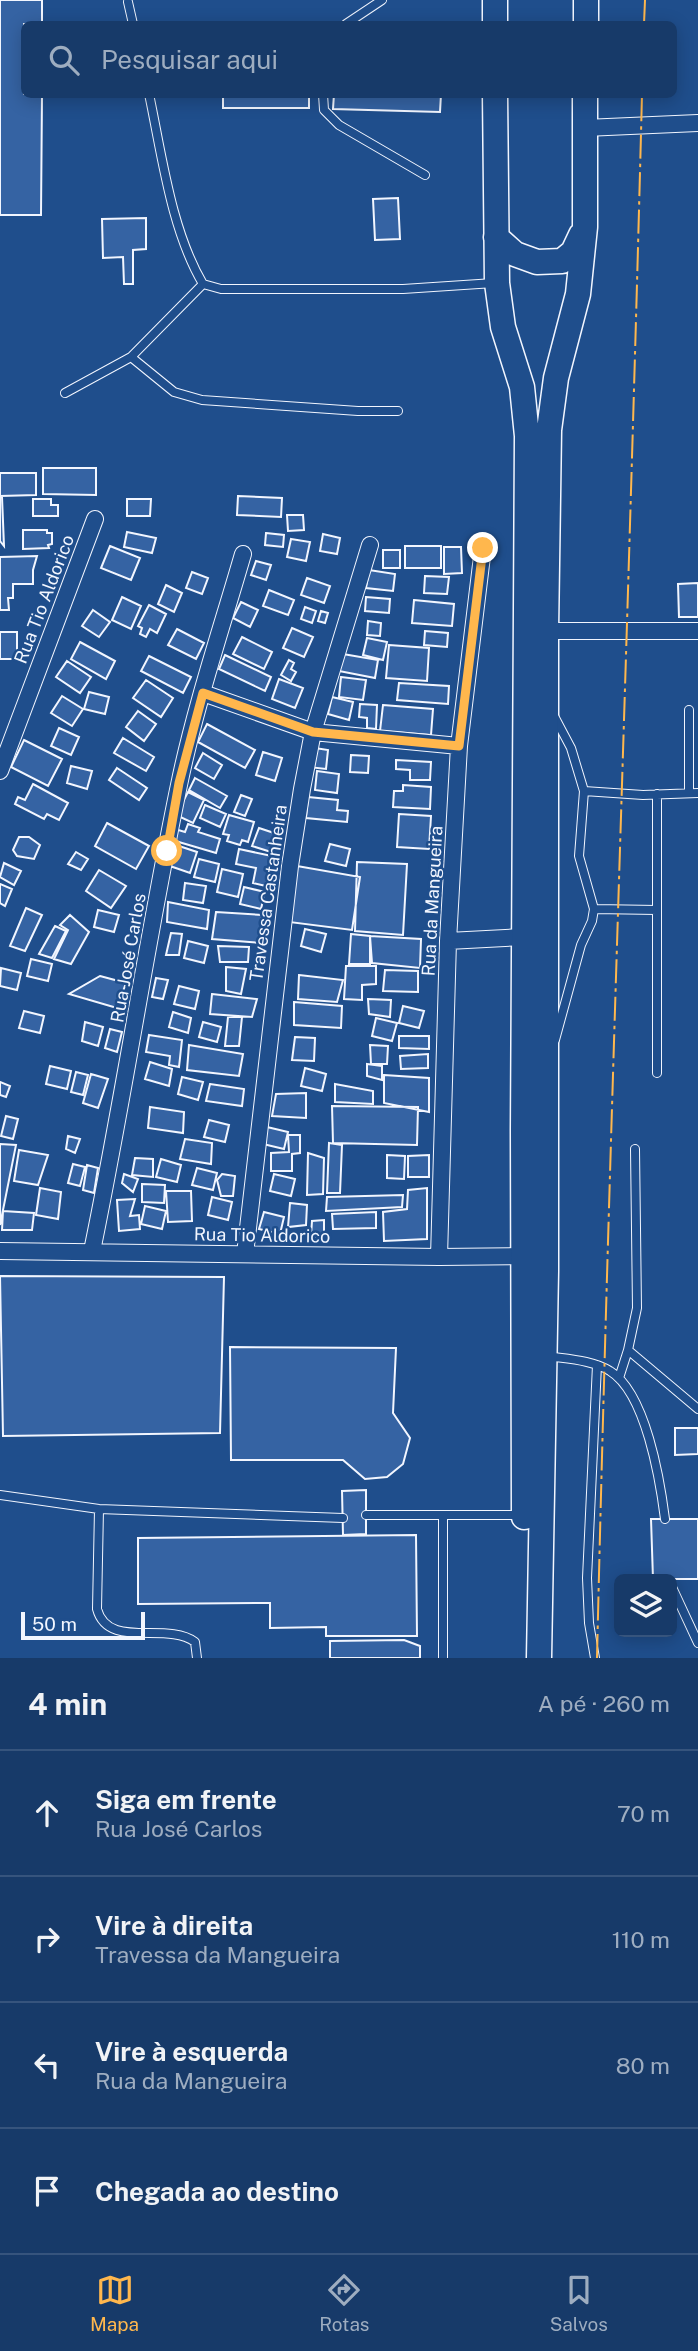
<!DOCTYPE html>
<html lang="pt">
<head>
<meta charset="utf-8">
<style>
  :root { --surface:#173a69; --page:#244571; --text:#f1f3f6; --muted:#9eadc0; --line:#36547d; --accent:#ffb74d }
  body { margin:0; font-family:"Public Sans",sans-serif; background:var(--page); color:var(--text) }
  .controls { position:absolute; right:21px; bottom:21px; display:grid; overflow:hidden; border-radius:10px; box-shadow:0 4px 18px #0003 }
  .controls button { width:63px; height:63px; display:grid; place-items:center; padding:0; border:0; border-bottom:2px solid var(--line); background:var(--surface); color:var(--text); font:35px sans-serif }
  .scale { position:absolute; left:21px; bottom:18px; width:124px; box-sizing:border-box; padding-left:7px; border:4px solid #f2f6ff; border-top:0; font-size:19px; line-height:24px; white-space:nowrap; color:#f2f6ff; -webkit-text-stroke:5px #1f4e8c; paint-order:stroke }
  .stop { position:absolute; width:21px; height:21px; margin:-16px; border:5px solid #ffb74d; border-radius:50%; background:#fff }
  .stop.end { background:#ffb74d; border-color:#fff; box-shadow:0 2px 7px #0008 }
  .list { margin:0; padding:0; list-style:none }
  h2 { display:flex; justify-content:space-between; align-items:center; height:91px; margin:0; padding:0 28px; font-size:30px }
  h2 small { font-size:23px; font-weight:400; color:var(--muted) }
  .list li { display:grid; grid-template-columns:46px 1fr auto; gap:21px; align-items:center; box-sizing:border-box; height:126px; padding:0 28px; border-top:2px solid var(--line) }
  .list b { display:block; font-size:26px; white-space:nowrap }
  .list p { margin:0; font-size:23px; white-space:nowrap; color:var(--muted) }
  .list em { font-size:23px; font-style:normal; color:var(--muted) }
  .icon { flex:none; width:38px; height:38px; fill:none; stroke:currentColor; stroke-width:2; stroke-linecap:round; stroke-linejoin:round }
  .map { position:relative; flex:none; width:698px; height:1658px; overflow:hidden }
  .search { position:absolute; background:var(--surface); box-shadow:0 4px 18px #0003; left:21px; right:21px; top:21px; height:77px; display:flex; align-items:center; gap:18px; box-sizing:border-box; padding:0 24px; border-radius:10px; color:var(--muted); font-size:26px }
  .sheet { height:595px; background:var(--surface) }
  nav { display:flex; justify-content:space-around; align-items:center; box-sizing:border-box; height:98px; border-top:2px solid var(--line); background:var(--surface); font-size:19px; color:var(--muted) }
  nav a { display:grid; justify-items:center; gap:4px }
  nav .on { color:var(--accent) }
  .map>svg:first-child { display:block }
  .building { fill:#3563a3; stroke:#f2f6ff; stroke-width:2 }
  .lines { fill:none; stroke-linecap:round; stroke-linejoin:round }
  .service-casing { stroke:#f2f6ff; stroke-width:10 }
  .minor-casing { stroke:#f2f6ff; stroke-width:18 }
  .trunk-casing { stroke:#f2f6ff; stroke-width:27 }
  .service { stroke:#1f4e8c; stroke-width:8 }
  .minor { stroke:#1f4e8c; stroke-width:16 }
  .trunk { stroke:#1f4e8c; stroke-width:24 }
  .power { stroke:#ffb74d; stroke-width:2; stroke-dasharray:24 5 3.5 5; stroke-linecap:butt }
  .route { stroke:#ffb74d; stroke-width:9 }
  .labels { text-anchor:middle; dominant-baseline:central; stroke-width:5; stroke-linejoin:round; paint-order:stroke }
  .street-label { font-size:18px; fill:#f2f6ff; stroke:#1f4e8c }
</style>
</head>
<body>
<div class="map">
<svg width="698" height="1658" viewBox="0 0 698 1658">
  <rect width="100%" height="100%" fill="#1f4e8c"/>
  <path class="building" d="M0,0h42v24h-18v70h18l-1,121h-41z
    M223,94h86v14h-86z
    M334,94h107l-1,18 -107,-3z
    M398,198l2,41 -25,1 -2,-41z
    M146,218v31l-13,1v34h-9l-1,-27 -20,1 -1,-39z
    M43,468h53v27l-53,-1z
    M0,473h36v22l-36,1z
    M238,496l44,2 -1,19 -44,-2z
    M0,497h2l2,49 -4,-5z
    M33,499h18v6h7v11h-25z
    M127,499h24l-1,17h-23z
    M287,515h16l1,15 -16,1z
    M23,530h24v3h5v11l-4,1 1,3 -26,1z
    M127,532l29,6 -4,15 -28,-6z
    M266,533l18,2 -1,12 -18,-2z
    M323,534l17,4 -3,16 -17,-3z
    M291,539l19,3 -4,19 -19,-4z
    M110,546l30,12 -9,22 -30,-12z
    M405,546h36v22h-36z
    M444,547h17l1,26 -18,1z
    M383,550h17v18h-17z
    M37,556l-4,14v14h-20v14h-5l1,12h-9v-53z
    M256,561l15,4 -5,15 -15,-5z
    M369,570l26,4 -2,17 -27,-3z
    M192,572l16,6 -6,16 -16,-6z
    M425,576l24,1 -2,17 -23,-1z
    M307,578l23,8 -6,17 -23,-8z
    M698,583v34h-19l-1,-33z
    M166,585l16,8 -8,19 -16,-8z
    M269,590l25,10 -6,15 -25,-9z
    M122,597l19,9 -10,23 -19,-9z
    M366,597l24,2 -1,14 -24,-2z
    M414,600l40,4 -2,22 -40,-3z
    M241,602l17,8 -8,17 -17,-9z
    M149,605l17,9 -9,19 -7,-4 -4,8 -6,-3 2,-6 -4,-2z
    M305,607l11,4 -4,12 -11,-4z
    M93,610l17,12 -11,15 -17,-11z
    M321,611l7,2 -3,10 -7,-2z
    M368,621l13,2 -1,13 -13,-1z
    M292,628l21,9 -9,20 -21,-9z
    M177,629l27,14 -8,16 -28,-14z
    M425,631l23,2 -1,14 -23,-2z
    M0,632h17v27h-17z
    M242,637l30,15 -8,17 -31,-15z
    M367,638l20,4 -4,18 -20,-5z
    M80,642l35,19 -9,18 -35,-20z
    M389,645l40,3 -2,33 -41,-3z
    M343,654l35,6 -3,18 -36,-7z
    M225,655l46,22 -6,14 -46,-22z
    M149,656l42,21 -8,16 -42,-22z
    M289,660l5,3 -3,6 5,3 -5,9 -10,-6z
    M67,661l24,16 -11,16 -24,-16z
    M341,677l25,3 -3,20 -24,-3z
    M279,679l24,9 -8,20 -23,-9z
    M146,680l27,18 -12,19 -28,-19z
    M399,683l50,3 -1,18 -51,-4z
    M89,692l20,5 -4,17 -21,-5z
    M62,696l21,13 -11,17 -21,-13z
    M332,697l21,5 -4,18 -21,-6z
    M360,704l17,1 -1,24 -9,-1v-10l-8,-1z
    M383,705l50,4 -2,26 -51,-4z
    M138,711l18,13 -12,17 -18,-14z
    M207,724l48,26 -10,18 -47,-26z
    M59,728l20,9 -8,18 -20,-9z
    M123,738l31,19 -8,14 -32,-18z
    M24,740l38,19 -14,27 -37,-19z
    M315,748l13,2 -2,19 -18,-2z
    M263,752l19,6 -7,23 -19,-6z
    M203,753l19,12 -8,14 -19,-11z
    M351,755l18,1 -1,17 -18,-1z
    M396,760l35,2 -1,18h-20v-10l-14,-1z
    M71,766l21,5 -5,18 -20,-6z
    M117,768l30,20 -8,12 -30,-20z
    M317,771l22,3 -2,19 -22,-3z
    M195,778l32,18 -7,12 -31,-18z
    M33,784l35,19 -9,17 -12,-6 -3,5 -29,-15 3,-7 7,3z
    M403,785l28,2 -1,22 -37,-2 1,-16h9z
    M188,792l16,8 -11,23 -17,-8z
    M241,795l11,4 -7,17 -11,-4z
    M308,797l30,3 -1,10 11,1 -1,11 -41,-4z
    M205,805l21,9 -6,13 -20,-9z
    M399,814l32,2 -2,33 -32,-2z
    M229,815l25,7 -6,20 -6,-2 -2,5 -13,-4 2,-6 -6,-1z
    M107,823l42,23 -13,23 -41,-23z
    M188,824l12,4 -2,4 22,7 -4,14 -44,-13 3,-11 10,3z
    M259,828l18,6 -6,18 -19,-6z
    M19,837h10l11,8 -6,14 -17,-3 -4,-6z
    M330,844l20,5 -4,17 -21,-5z
    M176,845l21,7 -7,21 -20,-7z
    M239,849l33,7 -6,30 -13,-3 3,-15 -20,-4z
    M76,852l12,7 -7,11 -13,-6z
    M199,859l20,5 -4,18 -21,-5z
    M357,862l50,2 -4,71 -48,-4z
    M4,863l17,8 -7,14 -14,-8z
    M297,866l63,11 -8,53 -63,-8z
    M222,869l21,5 -5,23 -21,-5z
    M99,870l27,16 -15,22 -25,-17z
    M185,883l21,3 -3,17 -20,-3z
    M0,884l12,5 -7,17 -5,-3z
    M244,887l21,5 -4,17 -21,-5z
    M168,902l41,8 -2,19 -40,-7z
    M26,908l16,7 -17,36 -15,-5z
    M98,910l21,5 -5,17 -20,-5z
    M216,912l46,3 -1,28 -49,-4z
    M70,915l19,17 -18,32 -17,-5 14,-29 -8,-5z
    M55,926l11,5 -14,27 -13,-4z
    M305,929l21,5 -5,18 -20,-6z
    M171,933l11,1 -3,21h-13z
    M351,934l19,2v28h-21z
    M370,936l51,3 -1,29 -48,-5z
    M188,941l20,5 -4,17 -20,-5z
    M218,946l31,1 -1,15h-28z
    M31,959l21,5 -4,17 -21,-5z
    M346,966h30v18l-14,1v15l-18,-1z
    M226,967l20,2 -5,25 -15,-3z
    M1,968l20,5 -4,17 -17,-4z
    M385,970l33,1v21l-35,-1z
    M299,975l44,5 -6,22 -39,-3z
    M100,976l26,7 -9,25 -48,-14z
    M156,978l12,2 -5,19 -11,-2z
    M179,986l20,5 -4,18 -21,-5z
    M212,994l45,5 -5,18 -42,-3z
    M368,999l23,1 -1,17 -21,-3z
    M294,1002l48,4 -1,22 -47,-3z
    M403,1006l21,5 -5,17 -20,-5z
    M24,1011l20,5 -4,17 -21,-5z
    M173,1012l18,6 -3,15 -19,-6z
    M228,1017h14l-3,29h-14z
    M376,1018l21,5 -5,18 -20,-5z
    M85,1022l18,5 -5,19 -16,-5z
    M203,1022l18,5 -4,15 -18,-5z
    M110,1029l12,3 -5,20 -12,-4z
    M149,1035l33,5 -3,27 -10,-2 1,-9 -24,-4z
    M399,1036h30v13l-30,-1z
    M295,1037l20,1 -1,23 -22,-1z
    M189,1045l54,9 -4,22 -52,-6z
    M370,1045l18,1 -1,18h-16z
    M428,1054v14l-27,1 -1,-13z
    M150,1062l22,7 -3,17 -24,-7z
    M367,1064l15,2v14l-15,-4z
    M50,1066l21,5 -4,18 -21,-5z
    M305,1068l21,6 -4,17 -21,-5z
    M76,1072l12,3 -5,20 -12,-3z
    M91,1074l17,5 -10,29 -15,-5z
    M384,1075l45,3v34l-45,-9z
    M182,1077l21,5 -5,18 -20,-6z
    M0,1082l10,4 -4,11 -6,-2z
    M210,1084l34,5 -2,17 -36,-5z
    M335,1084l38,7v13l-38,-2z
    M306,1093v25l-34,-2 4,-22z
    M332,1106l86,1 -1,38 -84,-2z
    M150,1107l34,5 -1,21 -35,-5z
    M6,1116l12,3 -5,20 -12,-3z
    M209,1120l20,5 -4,17 -21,-5z
    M267,1127l21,5 -4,17 -21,-5z
    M288,1135h12v18l-8,1v17h-21v-18l18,-1z
    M68,1136l12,3 -5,14 -9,-4z
    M185,1139l27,4 -1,21 -31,-5z
    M329,1143l13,2 -2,48h-13z
    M0,1144l16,1 -16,80z
    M19,1150l29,5 -10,30 -24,-4z
    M308,1153l16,5 -1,36 -16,1z
    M387,1155l18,1 -1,23 -17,-1z
    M429,1155v22h-21v-21z
    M135,1158l18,1v18l-21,-2z
    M161,1159l20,6 -4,17 -21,-5z
    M73,1164l12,3 -5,19 -12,-3z
    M87,1165l11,3 -4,25 -11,-3z
    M197,1168l20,5 -4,17 -21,-5z
    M124,1174l14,5 -5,13 -11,-9z
    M222,1174l13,2 -2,20h-12l-4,-16z
    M274,1174l21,5 -4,17 -21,-5z
    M142,1184l23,1 -1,18 -22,-1z
    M40,1188l21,4 -3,27 -22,-4z
    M427,1188v51l-43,2 -1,-29 24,-3 1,-19z
    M166,1191h25l1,30 -24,1z
    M403,1195l-1,12 -76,4 1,-14z
    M212,1197l20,5 -4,18 -20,-5z
    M135,1199l-5,17 9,-1 1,14 -21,2 -2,-31z
    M290,1203l17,2 -1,20 -18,2z
    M145,1206l21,5 -4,18 -21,-5z
    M3,1211l31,2 -2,17h-30z
    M264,1212l20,5 -4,17 -21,-5z
    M376,1212v16l-43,1 -1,-15z
    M324,1220v17l-13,-1 1,-15z
    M0,1276l224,1 -4,156 -217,3z
    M230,1347l166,1 -3,65 17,25 -7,26 -16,13 -22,2 -22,-19h-112z
    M675,1428h23v26l-23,1z
    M366,1490v44l-23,1 -1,-44z
    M651,1519h47v60h-45z
    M416,1535l1,101h-91v-9l-56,1v-25l-132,1v-66z
    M404,1640l16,6v12h-90v-17z"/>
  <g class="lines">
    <defs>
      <path id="service" d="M128,2l5,22
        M346,24l36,-24
        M149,94c13,61 22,136 54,190l18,5h182l91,-6
        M323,94l1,16 15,15 86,50
        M131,357l43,35 28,8 156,11h40
        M65,393l66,-36 72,-73
        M553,714l18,34 13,43 -5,65 15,53 -2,12 -11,24 -26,95
        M584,791l59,4 55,-2
        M689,793v-83
        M594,909l63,1
        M657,1073v-279
        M628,1350l9,-42 -2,-159
        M547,1356c20,3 46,4 63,15 36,22 50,109 55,148
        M619,1378l9,-28 70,59
        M0,1495l99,14 244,9
        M99,1509l-2,100c11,41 69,12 98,33l2,16
        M366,1515h155
        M443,1515v143
        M672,1587l26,56
        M595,1658l-6,-35 -2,-45 10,-213"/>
      <path id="minor" d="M585,128l113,-5
        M546,631h152
        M203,693l110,39 146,14
        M0,771l95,-252
        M448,941l76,-4
        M0,1251l439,6 85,-1
        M92,1251c32,-155 55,-312 87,-466 16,-78 42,-155 64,-231
        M245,1254l45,-388 12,-77 11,-57 57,-187
        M439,1257l9,-316 11,-195 24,-198"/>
      <path id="trunk" d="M495,0v24
        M586,24v-24
        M495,94l2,189 6,44 19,60 5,49 -4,695 1,386
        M496,237l19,17 22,8 25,-1 11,-9 8,-17
        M539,1658l7,-387v-640l3,-201 7,-52 22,-84 7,-67v-133"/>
    </defs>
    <use href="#service" class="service-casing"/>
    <use href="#minor" class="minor-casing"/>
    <use href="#trunk" class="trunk-casing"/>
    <use href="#service" class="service"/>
    <use href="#minor" class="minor"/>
    <use href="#trunk" class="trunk"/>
    <path class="power" d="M644,24l1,-24
      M597,1658c12,-521 32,-1042 45,-1564"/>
  </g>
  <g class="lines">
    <path class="route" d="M167,851l12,-68 24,-90 110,39 146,14 24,-198"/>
  </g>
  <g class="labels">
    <g class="street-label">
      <text transform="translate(44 599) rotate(-69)">Rua Tio Aldorico</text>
      <text transform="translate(268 893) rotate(-82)">Travessa Castanheira</text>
      <text transform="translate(432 901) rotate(-87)">Rua da Mangueira</text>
      <text transform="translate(128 958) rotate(-80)">Rua José Carlos</text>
      <text transform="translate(262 1235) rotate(1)">Rua Tio Aldorico</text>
    </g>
  </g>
</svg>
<div class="controls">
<button><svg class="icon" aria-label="layers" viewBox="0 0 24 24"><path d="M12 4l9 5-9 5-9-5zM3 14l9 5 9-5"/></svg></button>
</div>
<div class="scale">50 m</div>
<div class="stop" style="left:167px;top:851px"></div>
<div class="stop end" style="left:483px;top:548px"></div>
<div class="search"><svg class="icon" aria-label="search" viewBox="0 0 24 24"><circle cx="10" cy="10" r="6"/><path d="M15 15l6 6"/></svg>Pesquisar aqui</div>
</div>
<section class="sheet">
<h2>4 min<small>A pé · 260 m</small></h2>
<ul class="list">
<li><svg class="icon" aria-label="ahead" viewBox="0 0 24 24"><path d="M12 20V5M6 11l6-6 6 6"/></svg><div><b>Siga em frente</b><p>Rua José Carlos</p></div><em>70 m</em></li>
<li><svg class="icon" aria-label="right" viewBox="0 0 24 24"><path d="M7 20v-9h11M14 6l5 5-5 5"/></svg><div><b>Vire à direita</b><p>Travessa da Mangueira</p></div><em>110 m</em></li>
<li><svg class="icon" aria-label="left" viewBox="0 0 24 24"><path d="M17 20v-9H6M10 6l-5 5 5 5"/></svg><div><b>Vire à esquerda</b><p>Rua da Mangueira</p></div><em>80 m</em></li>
<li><svg class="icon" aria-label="arrive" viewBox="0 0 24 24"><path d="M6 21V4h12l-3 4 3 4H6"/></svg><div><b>Chegada ao destino</b></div></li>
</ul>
</section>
<nav>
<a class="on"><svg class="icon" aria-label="map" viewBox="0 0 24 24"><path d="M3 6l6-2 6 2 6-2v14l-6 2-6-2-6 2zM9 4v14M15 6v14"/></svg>Mapa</a>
<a><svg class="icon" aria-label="directions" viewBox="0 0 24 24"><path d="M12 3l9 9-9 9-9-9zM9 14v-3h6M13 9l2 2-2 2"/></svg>Rotas</a>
<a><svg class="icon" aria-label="saved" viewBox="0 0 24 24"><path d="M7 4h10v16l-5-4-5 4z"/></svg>Salvos</a>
</nav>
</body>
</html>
